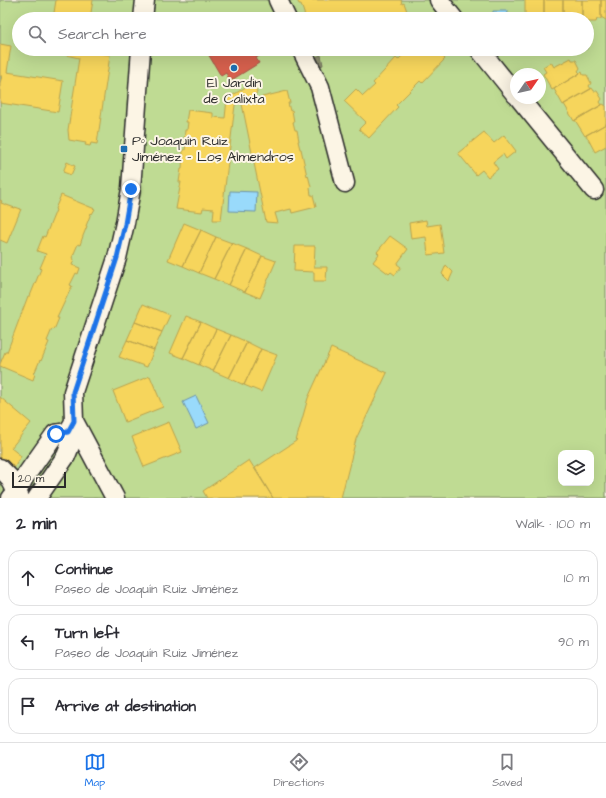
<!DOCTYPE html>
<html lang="en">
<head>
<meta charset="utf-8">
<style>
  :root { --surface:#fff; --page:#f7f7f7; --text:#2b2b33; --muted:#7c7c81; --line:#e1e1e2; --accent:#1a73e8 }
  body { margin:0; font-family:"Architects Daughter",sans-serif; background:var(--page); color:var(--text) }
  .controls { position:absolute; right:12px; bottom:12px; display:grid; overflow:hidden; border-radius:8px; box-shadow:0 4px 16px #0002 }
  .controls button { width:36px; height:36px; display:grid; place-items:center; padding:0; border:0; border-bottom:1px solid var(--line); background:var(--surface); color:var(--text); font:20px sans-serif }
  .compass { position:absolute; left:510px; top:68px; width:36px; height:36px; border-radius:50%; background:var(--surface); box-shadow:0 4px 16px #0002; rotate:56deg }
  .scale { position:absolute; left:12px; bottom:10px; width:54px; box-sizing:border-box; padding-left:4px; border:2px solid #2b2b2b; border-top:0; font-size:11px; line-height:14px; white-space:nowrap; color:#2b2b2b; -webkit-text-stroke:3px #fcf5e5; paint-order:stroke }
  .stop { position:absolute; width:12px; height:12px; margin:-9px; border:3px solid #1a73e8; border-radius:50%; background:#fff }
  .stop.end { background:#1a73e8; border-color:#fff; box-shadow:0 1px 4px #0008 }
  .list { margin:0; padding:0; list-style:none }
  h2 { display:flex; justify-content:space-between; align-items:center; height:52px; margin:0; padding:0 16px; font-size:17px }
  h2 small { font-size:13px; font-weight:400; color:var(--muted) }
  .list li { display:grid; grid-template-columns:26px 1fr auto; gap:12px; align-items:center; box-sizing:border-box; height:56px; margin:0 8px 8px; padding:0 8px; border:1px solid var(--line); border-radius:12px }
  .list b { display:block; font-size:15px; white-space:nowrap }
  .list p { margin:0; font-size:13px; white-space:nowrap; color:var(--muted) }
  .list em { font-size:13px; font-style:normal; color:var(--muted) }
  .icon { flex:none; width:22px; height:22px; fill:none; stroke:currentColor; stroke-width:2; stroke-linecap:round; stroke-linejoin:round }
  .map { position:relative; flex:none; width:606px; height:498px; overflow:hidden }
  .search { position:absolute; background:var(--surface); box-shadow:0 4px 16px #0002; left:12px; right:12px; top:12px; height:44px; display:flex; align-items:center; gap:10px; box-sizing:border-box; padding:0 14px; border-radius:22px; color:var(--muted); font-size:15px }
  .sheet { height:244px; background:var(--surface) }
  nav { display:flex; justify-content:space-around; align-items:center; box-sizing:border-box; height:56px; border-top:1px solid var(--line); background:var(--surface); font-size:11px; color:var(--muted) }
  nav a { display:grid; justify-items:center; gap:2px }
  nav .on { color:var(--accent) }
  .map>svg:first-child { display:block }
  .green { fill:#bfdb93; stroke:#75835f; fill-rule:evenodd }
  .water { fill:#99dafb; stroke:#6d94a8 }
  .homes { fill:#f6d55c; stroke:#b9a24d }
  .shops { fill:#d6604d; stroke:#a35043 }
  .industry { fill:#8c8c6e; stroke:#6f6f5a }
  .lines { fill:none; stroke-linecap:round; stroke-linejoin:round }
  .minor-casing { stroke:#2b2b2b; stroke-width:21 }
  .minor { stroke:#fcf5e5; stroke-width:18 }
  .route { stroke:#1a73e8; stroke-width:5 }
  .poi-dot { fill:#1f6fb2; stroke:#fcf5e5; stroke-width:1.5 }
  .labels { text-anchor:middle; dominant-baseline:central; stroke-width:4; stroke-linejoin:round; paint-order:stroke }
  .poi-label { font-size:14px; fill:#2b2b2b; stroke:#fcf5e5 }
</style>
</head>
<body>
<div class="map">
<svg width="606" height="498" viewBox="0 0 606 498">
  <rect width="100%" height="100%" fill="#fcf5e5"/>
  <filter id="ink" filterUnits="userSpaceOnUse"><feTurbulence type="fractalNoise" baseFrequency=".025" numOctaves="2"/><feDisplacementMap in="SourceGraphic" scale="8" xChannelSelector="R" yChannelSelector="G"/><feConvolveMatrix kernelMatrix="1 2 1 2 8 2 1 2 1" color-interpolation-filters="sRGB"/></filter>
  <g filter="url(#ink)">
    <path class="green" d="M0,0h606v498h-606zM19,19h568v30h-568zM516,74h24v24h-24zM561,453h30v30h-30z"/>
    <path class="water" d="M493,11h15l-1,8h-14z
      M230,191l27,1 -1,20 -27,-1z
      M196,396l13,27 -13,6 -13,-27z"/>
    <path class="homes" d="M56,0h37l-3,19h-37z
      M297,0h104l1,4 2,-1 4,11 -16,5h-86l-5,-15h-2z
      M525,0h19v19h-19z
      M544,0h19v19h-19z
      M563,0h19v19h-19z
      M582,0h19v19h-4l-1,3h-9v-3h-5z
      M601,0h5v20l-5,-3z
      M0,44l11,2 -4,26 56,9 -5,31 -58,-9v-20l2,-7h-2z
      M67,49h19l-1,2 25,4 -13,89 -6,-1 -1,3 -5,-1 1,-2 -17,-3 -1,-10 11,-72 -13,-3z
      M409,49h26l10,10 -23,24 -2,-2 -24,24 2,2 -29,31 -10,-9 7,-7 -22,-21 12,-12 7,7 12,-11 -2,-2 23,-25 2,2z
      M571,58l1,2h4l4,8 -2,3 2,2 -28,17 -9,-16 3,-2 -3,-5 8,-5 3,5z
      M582,72l1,3h4l4,8 -2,3 2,3 -28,16 -9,-16z
      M255,85l2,8 -5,3 1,8 10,-3 -1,-4 25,-6 3,12h-2l2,8 2,-1 2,12h-1l2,8h2l2,11h-1l2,8h1l6,27 1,-1 3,12 -1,1 1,7h2l3,12 -24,6 -1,-4 -16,4 3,10 -12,-1 -24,-118 -3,-2 -4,3 -14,115h-8l1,-11 -11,-1 -1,4 -26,-3 5,-27h-2l2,-13h1l1,-19h2l1,-8h-2l1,-12h2l1,-8h-2l2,-12 25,3v4l12,1 2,-19 17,-11z
      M592,88l2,3h3l5,8 -2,3 2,3 -28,16 -10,-17z
      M603,104l3,2v18l-21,12 -10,-16z
      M606,124v22l-11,6 -9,-17z
      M484,132l10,11 10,-8 12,16 -10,8 -3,-5 -10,8 5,7 -10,8 -6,-7 -6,5 -18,-22z
      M67,162l8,4 -4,9 -8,-3z
      M61,195l34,14 -3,5 -1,-1 -5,13h1l-4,10 -3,9 -2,-1 -6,14 2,1 -2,6 8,3 -2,6 -2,-1 -6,12 2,1 -15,32h2l-5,12 -2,-1 -5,12 2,1 -8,19 -1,-1 -6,14h1l-2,6 -33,-14v-2l5,-12h2l21,-56h2l11,-27 -1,-1 6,-14 -9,-3 6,-15 2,1 11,-27 -1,-1z
      M0,200l2,1 -1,2 14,5v-1l6,2 -14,34 -7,-3z
      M426,220l1,6 13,-2 4,29 -16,2 -2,-18 -15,2 -2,-16z
      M184,223l17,7 -18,36 -15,-6z
      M201,230l15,7 -17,36 -16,-7z
      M390,236l18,13 -11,15 4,3 -6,8 -4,-3 -2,2 -16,-12 6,-8 -2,-2z
      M216,237l16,6 -18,36 -15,-6z
      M232,243l15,6 -18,36 -15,-6z
      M295,246h20l-1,21h13l-1,14h-12v-9l-20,-1z
      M247,249l15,7 -17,36 -16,-7z
      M262,256l14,5 -16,37 -15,-6z
      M446,265l7,7 -4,9 -7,-7z
      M143,304l27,11 -8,17 -27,-10z
      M186,316l15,6 -18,36 -13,-5z
      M135,322l27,10 -8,18 -27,-10z
      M201,322l15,7 -17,36 -16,-7z
      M216,329l15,6 -18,36 -14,-6z
      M231,335l16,7 -18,36 -16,-7z
      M127,340l27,10 -7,17 -28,-10z
      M247,342l14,7 -17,36 -15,-7z
      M331,348l56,25 -31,66 -15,59h-68l-18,-30 41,-27 12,-43z
      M261,349l16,6 -16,37 -17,-7z
      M150,376l13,31 -38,15 -12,-31z
      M0,397l31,26 -20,25 10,8 -8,14 -13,-12z
      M169,422l13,30 -38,15 -12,-30z
      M249,460l24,38h-66l-4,-7z"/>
    <path class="shops" d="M212,49h54l1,2 -11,7 3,5 -29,18 -4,-8 -5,3 -14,-24z"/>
    <path class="industry" d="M321,55l2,10 -6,2 -4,-9z"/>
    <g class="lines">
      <defs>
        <path id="minor" d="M278,0l9,19
          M439,0l15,19
          M143,19l2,-19
          M301,49l19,38 25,96
          M479,49l37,46
          M519,98l75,92
          M0,468l9,9 11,21
          M11,498l6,-6 7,-14 31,-44 13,-2
          M37,498l29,-42 4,-10 -2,-14 6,-10
          M115,498l-41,-77 -1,-29 44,-134 8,-35 6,-34 10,-140"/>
      </defs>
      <use href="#minor" class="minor-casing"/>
      <use href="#minor" class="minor"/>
    </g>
  </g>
  <g class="lines" filter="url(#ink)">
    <path class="route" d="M56,434l12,-2 6,-11 -1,-29 44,-134 8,-34 6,-35"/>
  </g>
  <g class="poi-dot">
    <circle cx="234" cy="68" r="4"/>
    <rect x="120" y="145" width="8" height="8" rx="2"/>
  </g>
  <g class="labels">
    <g class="poi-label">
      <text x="234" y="83">El Jardin<tspan x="234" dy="16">de Calixta</tspan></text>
      <text x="132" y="141" text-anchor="start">Pº Joaquín Ruiz<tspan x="132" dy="16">Jiménez - Los Almendros</tspan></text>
    </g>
  </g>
</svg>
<div class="controls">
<button><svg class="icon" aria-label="layers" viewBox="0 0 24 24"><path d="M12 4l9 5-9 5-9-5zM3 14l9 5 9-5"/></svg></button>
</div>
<svg class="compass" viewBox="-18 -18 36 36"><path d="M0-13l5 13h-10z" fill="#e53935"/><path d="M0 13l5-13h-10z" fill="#7c7c81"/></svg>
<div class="scale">20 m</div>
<div class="stop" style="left:56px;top:434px"></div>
<div class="stop end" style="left:131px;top:189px"></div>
<div class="search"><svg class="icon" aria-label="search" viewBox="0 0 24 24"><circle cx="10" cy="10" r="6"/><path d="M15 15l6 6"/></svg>Search here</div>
</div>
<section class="sheet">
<h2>2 min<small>Walk · 100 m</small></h2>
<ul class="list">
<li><svg class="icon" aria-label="ahead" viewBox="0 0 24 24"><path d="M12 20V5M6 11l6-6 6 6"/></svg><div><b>Continue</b><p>Paseo de Joaquín Ruiz Jiménez</p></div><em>10 m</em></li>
<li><svg class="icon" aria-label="left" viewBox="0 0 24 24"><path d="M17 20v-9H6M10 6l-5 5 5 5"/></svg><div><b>Turn left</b><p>Paseo de Joaquín Ruiz Jiménez</p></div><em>90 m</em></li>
<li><svg class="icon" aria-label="arrive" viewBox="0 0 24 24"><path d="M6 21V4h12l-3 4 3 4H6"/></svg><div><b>Arrive at destination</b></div></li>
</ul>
</section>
<nav>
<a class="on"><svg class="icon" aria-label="map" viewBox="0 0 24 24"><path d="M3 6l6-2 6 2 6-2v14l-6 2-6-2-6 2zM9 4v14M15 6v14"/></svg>Map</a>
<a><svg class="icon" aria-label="directions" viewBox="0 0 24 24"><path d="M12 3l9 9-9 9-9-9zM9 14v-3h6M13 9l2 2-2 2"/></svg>Directions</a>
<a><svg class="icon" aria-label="saved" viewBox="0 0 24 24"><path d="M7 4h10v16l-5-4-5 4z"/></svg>Saved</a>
</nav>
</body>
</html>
